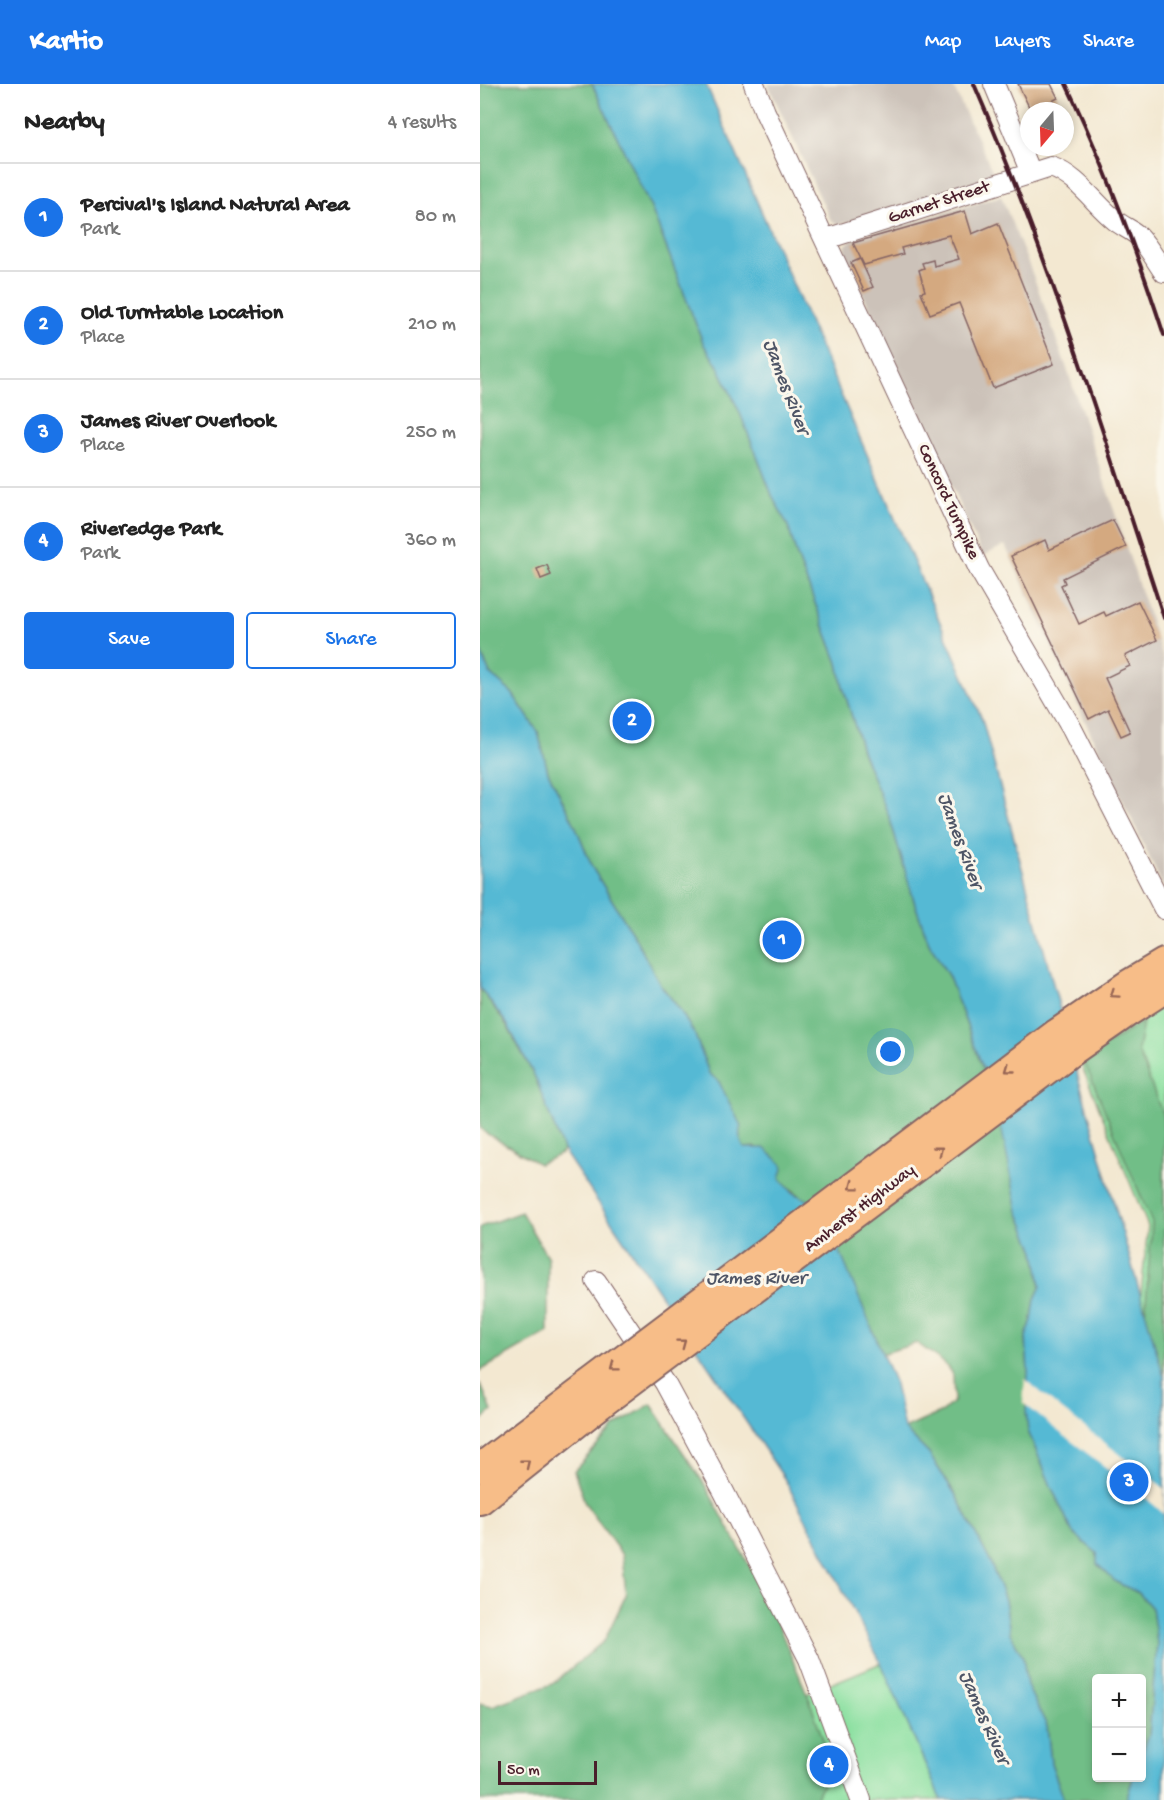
<!DOCTYPE html>
<html lang="en">
<head>
<meta charset="utf-8">
<style>
  :root { --surface:#fff; --page:#f6f6f6; --text:#222; --muted:#767676; --line:#e0e0e0; --accent:#1a73e8 }
  body { margin:0; font-family:"Gochi Hand",sans-serif; background:var(--page); color:var(--text) }
  .controls { position:absolute; right:18px; bottom:18px; display:grid; overflow:hidden; border-radius:6px; box-shadow:0 3px 9px #0003 }
  .controls button { width:54px; height:54px; display:grid; place-items:center; padding:0; border:0; border-bottom:2px solid var(--line); background:var(--surface); color:var(--text); font:30px sans-serif }
  .compass { position:absolute; left:540px; top:18px; width:54px; height:54px; border-radius:50%; background:var(--surface); box-shadow:0 3px 9px #0003; rotate:199deg }
  .scale { position:absolute; left:18px; bottom:15px; width:99px; box-sizing:border-box; padding-left:6px; border:3px solid #4a1f2b; border-top:0; font-size:16px; line-height:21px; white-space:nowrap; color:#4a1f2b; -webkit-text-stroke:4px #fbf7ec; paint-order:stroke }
  .you { position:absolute; left:411px; top:968px; width:21px; height:21px; margin:-15px; border:4px solid #fff; border-radius:50%; background:#1a73e8; box-shadow:0 0 0 9px #1a73e833 }
  .badge { display:grid; place-items:center; width:39px; height:39px; border-radius:50%; background:var(--accent); color:#fff; font-size:20px; font-weight:700 }
  .pin { position:absolute; translate:-50% -50%; border:3px solid #fff; box-shadow:0 2px 6px #0006 }
  .list { margin:0; padding:0; list-style:none }
  h2 { display:flex; justify-content:space-between; align-items:center; height:78px; margin:0; padding:0 24px; font-size:26px }
  h2 small { font-size:20px; font-weight:400; color:var(--muted) }
  .list li { display:grid; grid-template-columns:39px 1fr auto; gap:18px; align-items:center; box-sizing:border-box; height:108px; padding:0 24px; border-top:2px solid var(--line) }
  .list b { display:block; font-size:22px; white-space:nowrap }
  .list p { margin:0; font-size:20px; white-space:nowrap; color:var(--muted) }
  .list em { font-size:20px; font-style:normal; color:var(--muted) }
  .actions { display:flex; gap:12px; padding:18px 24px }
  .actions a { flex:1; padding:14px 0; border:2px solid var(--accent); border-radius:6px; text-align:center; font-size:21px; color:var(--accent) }
  .actions .main { background:var(--accent); color:#fff }
  .map { position:relative; flex:none; width:684px; height:1716px; overflow:hidden }
  header { display:flex; align-items:center; gap:36px; box-sizing:border-box; height:84px; padding:0 30px; background:var(--accent); color:#fff }
  header strong { font-size:28px }
  nav { display:flex; gap:33px; margin-inline-start:auto; font-size:21px }
  main { display:flex }
  aside { flex:1; background:var(--surface) }
  .map>svg:first-child { display:block }
  .industrial { fill:#ccc2b9 }
  .green { fill:#8ce0a1; stroke:#6b8066; stroke-width:1.5 }
  .forest { fill:#71be87; stroke:#5e6e59; stroke-width:1.5 }
  .water { fill:#55b9d4; stroke:#506c80; stroke-width:1.5 }
  .pier { fill:#f3e8d1 }
  .building { fill:#d4a980 }
  .lines { fill:none; stroke-linecap:round; stroke-linejoin:round }
  .minor-casing { stroke:#856565; stroke-width:22 }
  .highway-casing { stroke:#856565; stroke-width:32 }
  .minor { stroke:#fff; stroke-width:20 }
  .highway { stroke:#f7bd88; stroke-width:28 }
  .rail { stroke:#4a1f2b; stroke-width:4 }
  .highway-bridge-casing { stroke:#856565; stroke-width:32; stroke-linecap:butt }
  .highway-bridge { stroke:#f7bd88; stroke-width:28 }
  .oneway { stroke:#986655 }
  .labels { text-anchor:middle; dominant-baseline:central; stroke-width:6; stroke-linejoin:round; paint-order:stroke }
  .street-label { font-size:18px; fill:#4a1f2b; stroke:#fbf7ec }
  .water-label { font-size:20px; font-style:italic; fill:#4e5566; stroke:#fbf7ec }
</style>
</head>
<body>
<header>
<strong>Kartio</strong>
<nav><a>Map</a><a>Layers</a><a>Share</a></nav>
</header>
<main>
<aside>
<h2>Nearby<small>4 results</small></h2>
<ul class="list">
<li><span class="badge">1</span><div><b>Percival's Island Natural Area</b><p>Park</p></div><em>80 m</em></li>
<li><span class="badge">2</span><div><b>Old Turntable Location</b><p>Place</p></div><em>210 m</em></li>
<li><span class="badge">3</span><div><b>James River Overlook</b><p>Place</p></div><em>250 m</em></li>
<li><span class="badge">4</span><div><b>Riveredge Park</b><p>Park</p></div><em>360 m</em></li>
</ul>
<div class="actions"><a class="main">Save</a><a>Share</a></div>
</aside>
<div class="map">
<svg width="684" height="1716" viewBox="0 0 684 1716">
  <rect width="100%" height="100%" fill="#fbf7ec"/>
  <filter id="ink" filterUnits="userSpaceOnUse"><feTurbulence type="fractalNoise" baseFrequency=".0167" numOctaves="2"/><feDisplacementMap in="SourceGraphic" scale="12" xChannelSelector="R" yChannelSelector="G"/><feConvolveMatrix kernelMatrix="1 2 1 2 8 2 1 2 1" color-interpolation-filters="sRGB"/></filter>
  <filter id="wash" filterUnits="userSpaceOnUse"><feTurbulence type="fractalNoise" baseFrequency=".008" numOctaves="4" result="noise"/><feDisplacementMap in="SourceGraphic" scale="24" xChannelSelector="R" yChannelSelector="G"/><feGaussianBlur stdDeviation="1.35" result="paint"/><feColorMatrix in="noise" values="0 0 0 0 0 0 0 0 0 0 0 0 0 0 0 0 0 1.4 0 .05"/><feComposite in="paint" operator="in"/></filter>
  <g filter="url(#wash)">
    <rect width="100%" height="100%" fill="#f3e8d1"/>
    <path class="industrial" d="M288,0h184l44,95 -155,45h-5l-6,-5z
      M521,112l33,82 32,88 98,295v228l-36,-78 -9,-16 -114,-250 -22,11 -139,-303 1,-7 6,-6z"/>
    <path class="green" d="M684,920v464l-28,-124 12,-118 -69,-167z
      M401,1579l60,137h-199l-19,-71z"/>
    <path class="forest" d="M0,0h112l60,126 52,135 14,21 22,47 32,82 16,31 9,30 41,107 5,24 20,66 27,66 25,85 14,39 20,34 38,103 -172,130c-9,-14 -24,-17 -35,-32l2,-14 -26,-17 -12,1 -2,-3 -23,-63 -10,-9 -14,-38 -15,-25 -20,-26 -26,-48 -41,-67 -18,-44 -27,-53 -10,-40 -26,-39 -22,-19 -10,-24z
      M0,904l26,36 29,53 28,73 -2,4 -22,10 -55,-32 -4,-5z
      M663,938l-5,29 25,64 1,21v290l-21,-85 9,-118 -69,-164z
      M520,1032l18,95 17,40 6,35 -6,13 -3,21 -6,17 2,35v59l23,55 22,47 24,20v11l19,18 23,11 13,15 5,35 -8,91 -7,20v-76h-46v100h37l-7,22h-62l-13,-37 -4,-37 -20,-40 -4,-29 -13,-24 -5,-33 -16,-41 -35,-67 -25,-38 -25,-25 38,-17 12,-11 -1,-26 -9,-12 -27,-20 -36,11 -46,-114z
      M41,1128l27,46v74l-68,39v-144z
      M0,1299l12,28 -12,11z
      M171,1320l54,81 61,111 44,105 22,65 -17,34h-335v-97l12,3 60,-22 52,-43 22,-46 -4,-40 -37,-52 -11,-32 41,-45z"/>
    <path class="water" d="M112,0h114l276,635 98,365 84,293v423h-38l7,-22h9v-24l7,-20 8,-91 -5,-35 -13,-15 -23,-11 -19,-18v-11l-24,-20 -22,-47 -23,-55 -2,-20 2,-39 -2,-35 6,-17 3,-21 6,-13 -6,-35 -17,-40 -21,-105 -48,-129 -20,-34 -14,-39 -25,-85 -27,-66 -20,-66 -5,-24 -41,-107 -9,-30 -16,-31 -32,-82 -22,-47 -14,-21 -52,-135z
      M0,566l10,24 22,19 26,39 10,40 27,53 18,44 41,67 26,48 20,26 15,25 14,38 10,9 22,44c-3,7 -1,15 3,22h20l18,16 1,5 -3,9 12,14 18,9 25,39 60,144 9,45 25,25 25,38 35,67 16,41 5,33 13,24 4,29 20,40 4,37 13,37h-123l-60,-137 -97,-185 -221,-328 -28,-73 -28,-53 -27,-36z"/>
    <path class="pier" d="M545,1295l37,31 102,78v26l-18,-16 -92,-70 -31,-25z"/>
    <g id="blocks">
      <path class="building" d="M538,0h33l7,14 -10,5 4,8h-21z
        M485,127l7,23 26,-11 56,141 -61,24 -34,-85 -29,11 -9,-22 4,-1 -6,-21 5,-2 -2,-5 11,-3 1,6 25,-7 -10,-24 -48,13 2,6 -39,11 -11,-22z
        M380,175l13,28 -9,4 -13,-28z
        M633,436l13,27 -63,31 2,5 -4,2 18,39 25,-12 2,4 32,-15 19,39 -32,16 5,10 -25,12 25,54 -9,4 -13,-27 -19,10 -78,-163 34,-16 4,10z
        M67,481l4,10 -10,4 -4,-10z"/>
    </g>
  </g>
  <g filter="url(#ink)">
    <use href="#blocks" fill-opacity="0" stroke="#856565" stroke-width="1.5"/>
    <g class="lines">
      <defs>
        <path id="minor" d="M274,0l11,28 214,457 93,160 92,180
          M514,0l37,89
          M346,155l225,-72c28,10 43,37 65,54 7,6 17,9 23,16 10,10 17,24 25,35
          M116,1197l69,102 59,109 85,167 52,141"/>
        <path id="highway" d="M576,950l73,-50 35,-21
          M589,969l56,-39 39,-25
          M0,1384l110,-83
          M0,1416l122,-97"/>
      </defs>
      <use href="#minor" class="minor-casing"/>
      <use href="#highway" class="highway-casing"/>
      <use href="#minor" class="minor"/>
      <use href="#highway" class="highway"/>
      <path class="rail" d="M494,0c75,173 131,355 190,534
        M586,0c39,81 70,165 98,251"/>
      <defs>
        <path id="highway-bridge" d="M110,1301l466,-351
          M122,1319l467,-350"/>
      </defs>
      <use href="#highway-bridge" class="highway-bridge-casing"/>
      <use href="#highway-bridge" class="highway-bridge"/>
    </g>
    <defs><path id="oneway-chevron" d="M-2-3.5L2.5 0L-2 3.5" fill="none" stroke-width="1.6" stroke-linecap="round" stroke-linejoin="round" transform="scale(1.5)"/></defs>
    <g class="oneway">
      <use href="#oneway-chevron" transform="translate(634 910) rotate(145)"/>
      <use href="#oneway-chevron" transform="translate(529 985) rotate(144)"/>
      <use href="#oneway-chevron" transform="translate(459 1066) rotate(-37)"/>
      <use href="#oneway-chevron" transform="translate(373 1102) rotate(143)"/>
      <use href="#oneway-chevron" transform="translate(202 1259) rotate(-37)"/>
      <use href="#oneway-chevron" transform="translate(134 1283) rotate(143)"/>
      <use href="#oneway-chevron" transform="translate(46 1379) rotate(-39)"/>
    </g>
  </g>
  <g class="labels">
    <g class="street-label">
      <text transform="translate(459 119) rotate(-18)">Garnet Street</text>
      <text transform="translate(468 418) rotate(65)">Concord Turnpike</text>
      <text transform="translate(380 1125) rotate(-37)">Amherst Highway</text>
    </g>
    <g class="water-label">
      <text transform="translate(305 303) rotate(69)">James River</text>
      <text transform="translate(479 757) rotate(70)">James River</text>
      <text x="276" y="1195">James River</text>
      <text transform="translate(503 1634) rotate(66)">James River</text>
    </g>
  </g>
</svg>
<div class="controls">
<button>+</button>
<button>−</button>
</div>
<svg class="compass" viewBox="-18 -18 36 36"><path d="M0-13l5 13h-10z" fill="#e53935"/><path d="M0 13l5-13h-10z" fill="#767676"/></svg>
<div class="scale">50 m</div>
<div class="you"></div>
<div class="pin badge" style="left:302px;top:856px">1</div>
<div class="pin badge" style="left:152px;top:637px">2</div>
<div class="pin badge" style="left:649px;top:1398px">3</div>
<div class="pin badge" style="left:349px;top:1681px">4</div>
</div>
</main>
</body>
</html>
